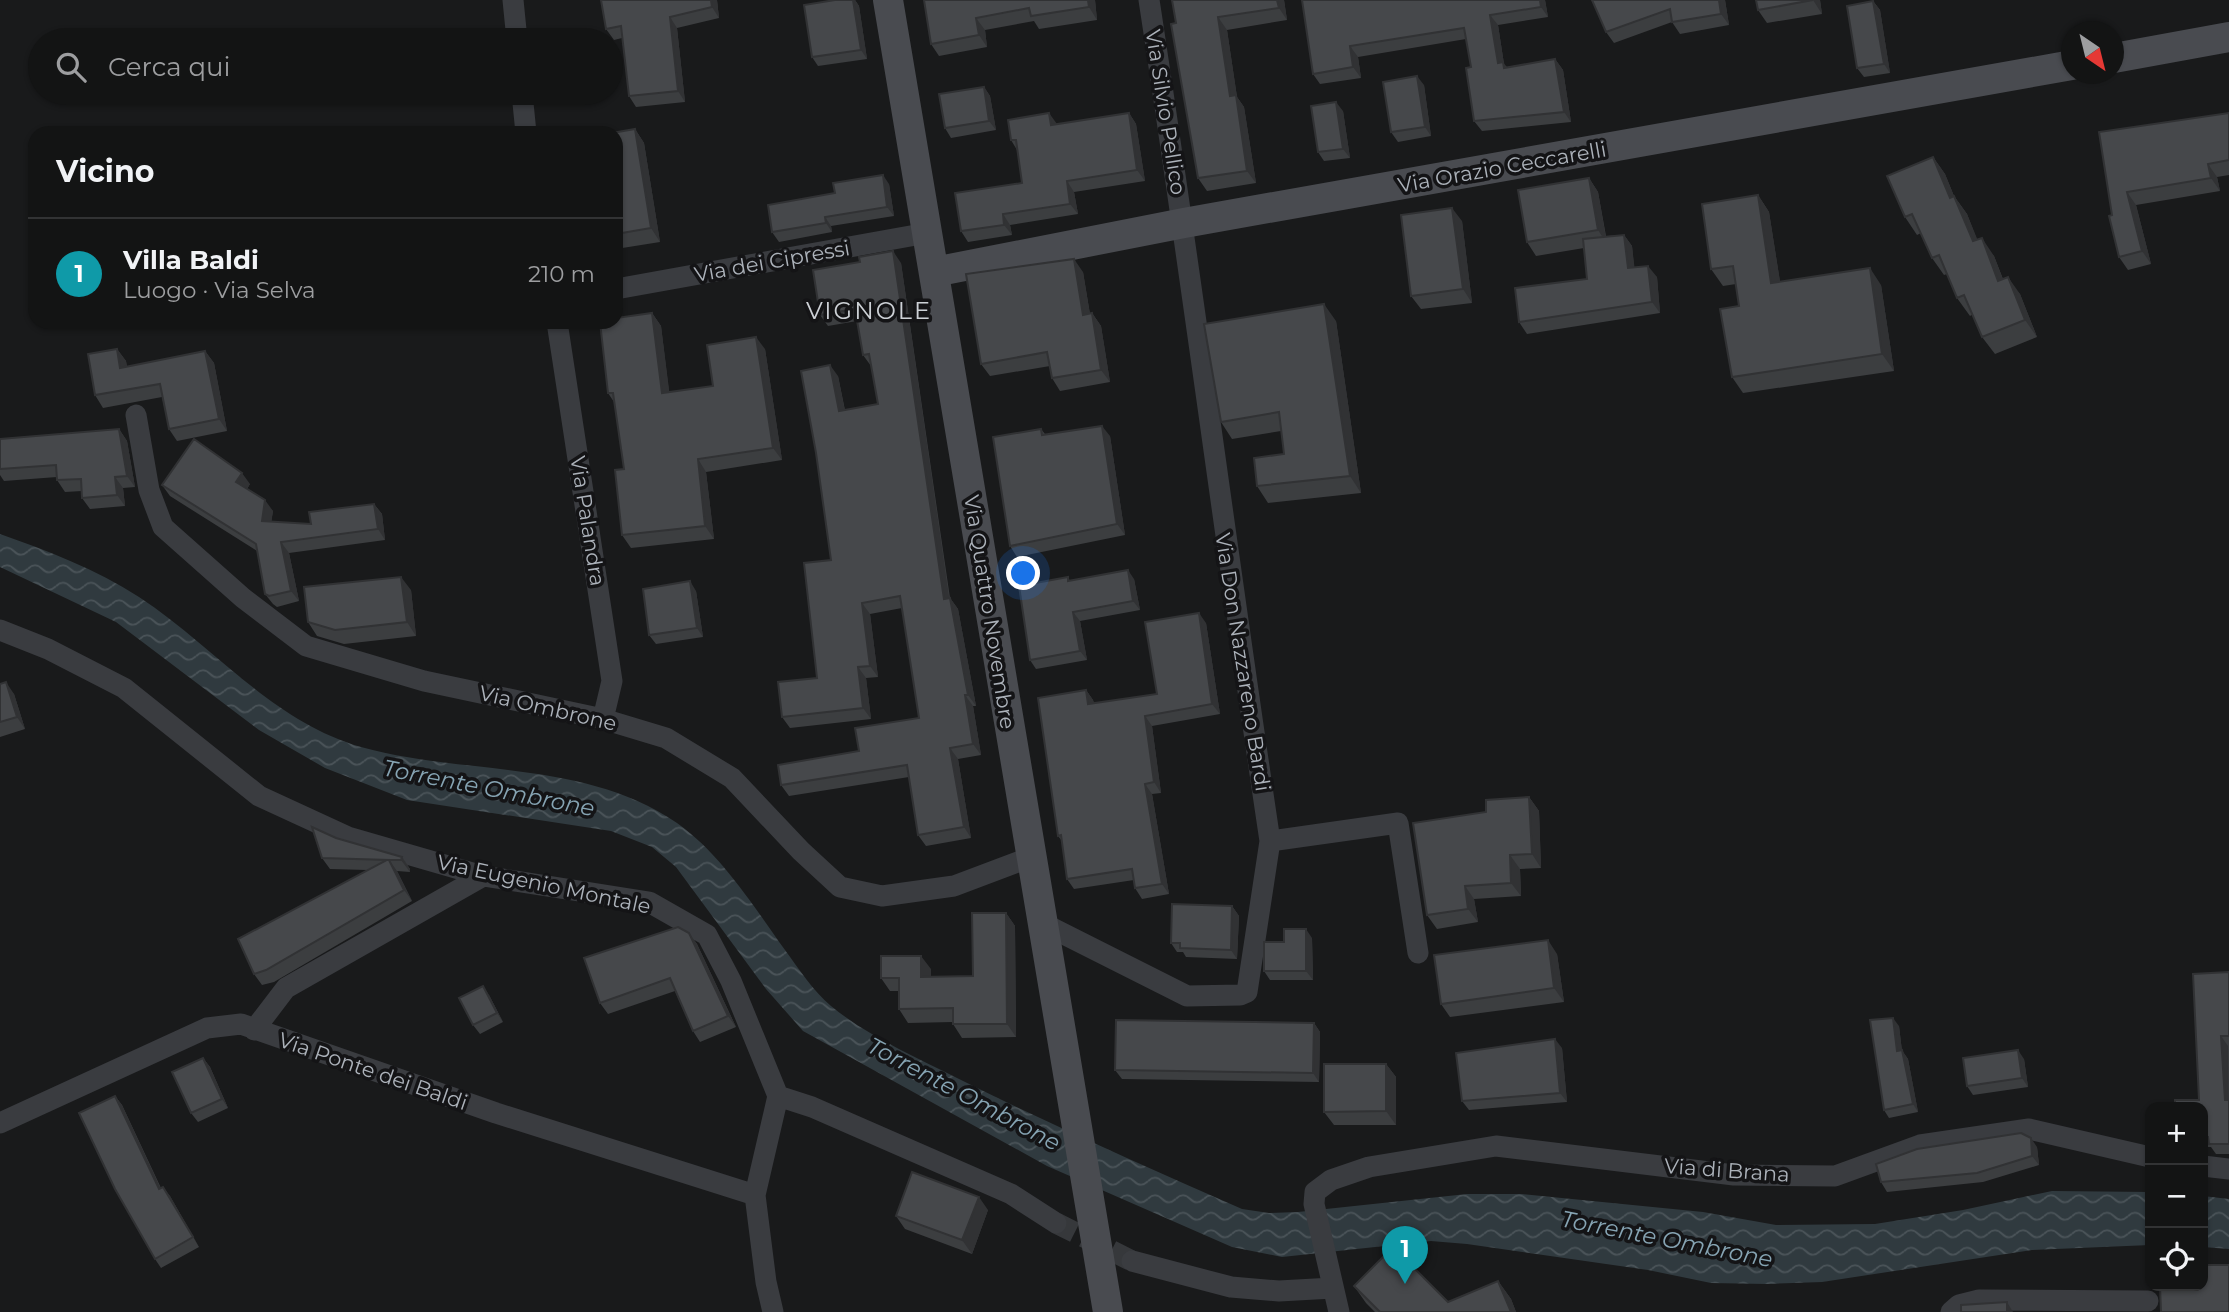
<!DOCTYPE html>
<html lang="it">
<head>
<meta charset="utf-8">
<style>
  :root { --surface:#131414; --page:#1c1d1d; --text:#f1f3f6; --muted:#9d9ea0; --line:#323334; --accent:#e99b43 }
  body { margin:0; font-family:Montserrat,sans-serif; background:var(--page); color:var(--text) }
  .controls { position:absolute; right:21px; bottom:21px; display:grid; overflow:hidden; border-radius:14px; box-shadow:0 2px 5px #0004 }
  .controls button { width:63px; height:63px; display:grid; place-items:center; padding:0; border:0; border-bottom:2px solid var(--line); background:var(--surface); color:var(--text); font:35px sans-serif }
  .compass { position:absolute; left:2061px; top:21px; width:63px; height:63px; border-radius:50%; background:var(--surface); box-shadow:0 2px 5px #0004; rotate:145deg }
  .you { position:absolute; left:1024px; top:574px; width:24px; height:24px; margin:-18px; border:5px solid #fff; border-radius:50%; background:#1a73e8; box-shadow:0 0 0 10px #1a73e833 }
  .badge { display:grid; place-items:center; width:46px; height:46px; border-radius:50%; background:var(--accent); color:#fff; font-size:23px; font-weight:700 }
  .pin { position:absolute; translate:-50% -58px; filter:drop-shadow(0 2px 4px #0008) }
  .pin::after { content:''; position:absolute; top:37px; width:24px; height:21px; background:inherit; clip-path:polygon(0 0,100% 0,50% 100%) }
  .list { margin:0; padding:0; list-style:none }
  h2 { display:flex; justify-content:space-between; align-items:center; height:91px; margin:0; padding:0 28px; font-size:30px }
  h2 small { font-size:23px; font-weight:400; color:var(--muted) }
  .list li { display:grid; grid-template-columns:46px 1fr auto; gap:21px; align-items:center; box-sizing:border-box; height:112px; padding:0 28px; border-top:2px solid var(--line) }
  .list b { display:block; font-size:26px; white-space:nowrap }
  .list p { margin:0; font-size:23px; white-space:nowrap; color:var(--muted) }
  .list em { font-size:23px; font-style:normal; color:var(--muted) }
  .icon { flex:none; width:38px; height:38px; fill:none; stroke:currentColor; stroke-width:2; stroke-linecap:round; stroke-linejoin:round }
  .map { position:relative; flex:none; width:2229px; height:1312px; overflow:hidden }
  .search { position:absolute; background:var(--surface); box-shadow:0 2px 5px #0004; left:28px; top:28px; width:595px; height:77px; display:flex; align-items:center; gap:18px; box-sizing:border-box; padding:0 24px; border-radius:38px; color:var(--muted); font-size:26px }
  .panel { position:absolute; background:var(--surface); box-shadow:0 2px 5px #0004; left:28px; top:126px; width:595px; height:203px; border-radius:21px }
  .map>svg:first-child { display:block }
  .water { fill:url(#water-waves) }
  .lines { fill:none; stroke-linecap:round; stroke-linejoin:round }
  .street-tunnel { stroke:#36383b; stroke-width:21; stroke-dasharray:21 10; stroke-linecap:butt }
  .street { stroke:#3a3c40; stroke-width:21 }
  .secondary { stroke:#494b50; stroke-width:30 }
  .wall { fill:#3c3e40 }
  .shaded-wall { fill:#313234 }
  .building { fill:#46484b; stroke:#313234; stroke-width:2 }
  .labels { text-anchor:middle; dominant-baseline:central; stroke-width:7; stroke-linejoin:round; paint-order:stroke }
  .street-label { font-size:21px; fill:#acb2ba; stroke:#141416 }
  .water-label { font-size:23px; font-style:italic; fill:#86a4b3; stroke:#141416 }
  .quarter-label { font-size:24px; letter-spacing:2px; fill:#cdd1d6; stroke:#141416 }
</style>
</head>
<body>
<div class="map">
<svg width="2229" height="1312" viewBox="0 0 2229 1312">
  <defs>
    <pattern id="water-waves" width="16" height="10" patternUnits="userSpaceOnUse" patternTransform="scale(1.75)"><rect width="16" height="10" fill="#303a3f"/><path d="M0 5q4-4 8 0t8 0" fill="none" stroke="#4b5459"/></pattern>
  </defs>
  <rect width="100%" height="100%" fill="#191a1b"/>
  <path class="water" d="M0,534c48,17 96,35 139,63 75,49 132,124 222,150 104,29 223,12 316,76 44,31 77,84 108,127 14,19 28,41 46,56 38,31 83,50 126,72 94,47 189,89 285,131l27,4 29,-1 169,-18h54l182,18 73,13 99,-1 88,-14 89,-19 98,1v53l-118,5 -210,32 -55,2 -56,-1 -63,-13 -181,-26 -36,-3 -149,16 -50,-10 -185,-81 -244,-135 -37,-42 -90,-122 -24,-20 -41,-16 -204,-31 -82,-32 -66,-38 -143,-108 -116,-55z
    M2203,1196l26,3v50l-26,-2z"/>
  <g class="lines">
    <path class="street-tunnel" d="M1056,1223l76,38"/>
    <path class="street" d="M513,0l4,40
      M1149,0c43,280 79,561 121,841l128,-18 20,130
      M522,93l4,40
      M616,289l311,-56
      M557,322l55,359 -9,38
      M136,415l13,75 14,37 80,71 63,48 118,35 179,38 63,19 66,40 69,73 39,36 42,9 72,-10 77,-29
      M0,630l48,19 76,39 135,108 89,41 135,39 166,26 58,33 24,46 47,115 -23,99 11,87 7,30
      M1042,923l145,73 53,-1 7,-3 23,-151
      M254,1030l32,-42 197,-112
      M778,1096l34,11 199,87 45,29
      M0,1123l207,-95 34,-4 255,89 259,82
      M2203,1166l26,3
      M1132,1261l99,26 48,4 54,-3
      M1339,1312l-25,-108 1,-12 16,-12 38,-13 127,-21 238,29 101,1 85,-31 109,-16 121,28
      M1951,1312l8,-7 20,-5 169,1"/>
    <path class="secondary" d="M888,0l220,1312
      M2114,58l115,-21
      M934,272l250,-49 888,-158"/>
  </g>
  <path class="wall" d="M601,0h116l2,18 -42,10 8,74 -49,5 -7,-11 -7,-58 -8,2 -8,-11z
    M835,0h20l4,6 8,53 -49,7 -6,-9z
    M924,0h171l2,20 -58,9 -5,-8 -49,9 2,17 -48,9 -8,-12z
    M1284,0l3,20 -60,10 10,67 7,10 12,76 -49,8 -9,-13 -22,-155z
    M1302,0h243l3,17 -50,8 6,39 3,3 48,-8 8,11 8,52 -89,9 -8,-10 -3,-54 -5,-28 -108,18 3,21 -41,6 -7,-10z
    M1592,0h133l4,25 -49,9 -8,-12 -58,21 -8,-11z
    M1756,0h64l2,14 -55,9 -9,-13z
    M1873,1l7,9 10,63 -26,4 -7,-9z
    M1424,85l7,51 -33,6 -7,-10z
    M984,87l6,9 6,34 -45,8 -6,-10z
    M1343,111l7,47 -26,3 -6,-9z
    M1129,113l7,11 9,57 -71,11 4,22 -68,11 2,10 -44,7 -7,-11 61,-48 -5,-33 -6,-10 46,-16z
    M2229,113v62l-12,2 3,14 -84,14 15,59 -23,6 -9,-13 -20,-125z
    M635,129l9,14 16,99 -44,7v-116z
    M1933,157l12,17 9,22 13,18 10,26 17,16 9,23 17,15 17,43 -42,17 -13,-17 -9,-23 -3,2 -13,-18 -10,-24 -3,1 -12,-17 -11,-25 -4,2 -12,-18z
    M1589,178l9,14 8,44 18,-1 8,11 2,21 23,10 3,36 -133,21 -8,-12 68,-43 -3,-31 -48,8 -9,-14z
    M889,184l5,32 -63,10 1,6 -53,10 -7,-10z
    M1758,195l11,17 11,70 101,3 13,86 -151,22 -11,-16 7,-71 -3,-22 -13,2 -12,-17z
    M1462,221l10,82 -51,6 -10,-13z
    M901,263l49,335 8,11 18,97h-3l8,49 -23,4 13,79 -45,8 -8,-11 -9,-58 -120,19 -8,-11 78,-34 60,-33 -17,-110 -32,6 8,63 -12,1 5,41 -81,9 -8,-11 35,-39 14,-118 7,-184 7,34 33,-6 -7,-38 -8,-11 -6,-34 -29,5 -8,-11z
    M1083,272l7,42 2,-1 9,13 9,56 -50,9 -8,-13 -2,-12 -60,10 -9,-12z
    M652,313l9,13 8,66 44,-6 52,-37 17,111 -76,12 8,67 -83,9 -9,-13 2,-66 -10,-67 -6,-9z
    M1336,321l25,172 -93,10 -11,-17 27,-32 -3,-23 -49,8 -11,-17z
    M117,349l9,12 1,6 78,-16 9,12 13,68 -50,10 -8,-12 -7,-32 -59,11 -8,-13z
    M119,429l8,12 8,46 -12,1 2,18 -35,3 -8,-11v-7l-17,1 -8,-12v-3l-53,4 -4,-6v-36z
    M1041,429l4,5 65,2 15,99 -108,22 -7,-11z
    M250,484l-3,5 26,22 -2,11 40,2 63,-20 8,10 3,26 -96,13 10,48 -22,6 -4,-3 -8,-10 -8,-43 -87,-55 -8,-11z
    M1068,577l2,4 64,-2 6,31 -60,11 7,39 -51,9 -6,-9z
    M411,590l5,46 -72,8 -27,-8 -9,-14z
    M696,591l7,46 -47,7 -7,-9z
    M1206,623l14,91 -68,12 9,67 -9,1 17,100 -27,5 -7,-11 -1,-8 -60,9 -7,-10 -5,-38 -4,-5 28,-146 7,10 1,3 63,-9z
    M0,684l14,10 11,35 -25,8z
    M1529,797l10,14 2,57 -21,1 1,27 -47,3 4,23 -41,7 -10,-14 59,-103z
    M336,838l66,19 8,12v3l-13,-1 15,30 -138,81 -12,3 -8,-11 113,-104 -37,-1 -8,-11z
    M1232,906l7,10 -2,43 -51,-2 -3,-5h-6l-6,-9z
    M1006,913l9,13 1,111 -54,1 -9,-14v-2l-45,1 -9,-14v-18h-9l-9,-13 50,-9v8l42,-1z
    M689,933l8,11 39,83 -36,15 -7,-11 -18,-40 -67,23 -8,-11z
    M1312,938l1,42h-43l-6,-9 20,-29z
    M1557,954l7,48 -114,15 -9,-13z
    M2229,972v182h-13l-5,-7h-8v-40z
    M489,995l14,27 -23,12 -7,-9z
    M1314,1023l6,9 -1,50 -197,-3 -7,-9z
    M1899,1026l3,25 6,8 10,53 -29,6 -5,-8z
    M1562,1048l5,54 -98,8 -7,-9z
    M203,1058l7,9 18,41 -30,14 -7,-9z
    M2024,1059l4,28 -55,8 -6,-9z
    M1386,1064l10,13v48h-62l-10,-13z
    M115,1096l7,9 39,83 9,8 29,51 -38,21 -6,-9z
    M2037,1147l2,18 -56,17 -96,10 -6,-10z
    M988,1210l-16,44 -67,-25 -9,-13z
    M1498,1281l13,18 5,13h-141l-9,-9 -12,-17 94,16z"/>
  <path class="shaded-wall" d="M711,0h6l2,18 -7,-11z
    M853,0h2l4,6 8,53 -6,-9z
    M1088,0h7l2,20 -8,-13z
    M1277,0h7l3,20 -8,-12z
    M1540,0h5l3,17 -7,-10z
    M1719,0h6l4,25 -8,-11z
    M1813,0h7l2,14z
    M1873,1l7,9 10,63 -6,-9z
    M1490,15l8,10 6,39 6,9 -12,-10z
    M670,17l7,11 8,74 -7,-11z
    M1218,17l9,13 10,67 7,10 12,76 -9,-12 -17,-75z
    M976,18l9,12 2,17 -8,-12z
    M1350,46l8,11 3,21 -8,-11z
    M1555,59l8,11 8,52 -7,-10z
    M1417,76l7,9 7,51 -6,-9z
    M984,87l6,9 6,34 -7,-9z
    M1336,102l7,9 7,47 -7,-9z
    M1049,113l8,11 -6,1z
    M1129,113l7,11 9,57 -8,-11z
    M635,129l9,14 16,99 -9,-14z
    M1933,157l12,17 17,42 -12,-18z
    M2208,164l9,13 3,14 -9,-13z
    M883,175l6,9 5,32 -7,-9z
    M1589,178l9,14 9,52 -9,-14z
    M1067,181l7,11 4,22 -8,-10z
    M2127,192l9,13 15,59 -9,-13z
    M1758,195l11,17 14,88 -12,-17z
    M1954,196l13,18 18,44 -12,-17z
    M1452,208l10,13 10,82 -9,-14z
    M1003,214l7,11 2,10 -8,-10z
    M825,217l6,9 1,6 -6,-9z
    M1624,235l8,11 4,34 -8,-12z
    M1982,238l12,18 16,42 -12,-17z
    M893,251l8,12 50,347 -7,-11z
    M1074,259l9,13 9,55 -9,-12z
    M1648,266l9,11 3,36 -8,-11z
    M1870,268l11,17 13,86 -12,-17z
    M2008,277l12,17 17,43 -12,-17z
    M1324,304l12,17 25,172 -11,-17z
    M652,313l9,13 10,79 -9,-12z
    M1092,313l9,13 9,56 -9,-12z
    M756,337l9,12 17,111 -9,-12z
    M117,349l9,12 3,20 -9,-13z
    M205,351l9,12 13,68 -8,-12z
    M830,365l8,11 9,46 -8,-11z
    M1102,426l8,10 15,99 -8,-11z
    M119,429l8,12 8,46 -8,-11z
    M698,459l8,13 8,67 -9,-13z
    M242,473l8,11 -6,9 -8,-11z
    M115,477l8,11 2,18 -8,-11z
    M265,500l8,11 -3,21 -8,-11z
    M374,504l8,10 3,26 -7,-11z
    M281,542l8,11 10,48 -8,-10z
    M1128,570l6,9 6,31 -7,-9z
    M401,577l10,13 5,46 -9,-14z
    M690,581l6,10 7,46 -6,-9z
    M950,598l8,11 18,97 -8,-11z
    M862,603l8,11 8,63 -8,-11z
    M1073,612l7,9 7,39 -7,-9z
    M1199,613l7,10 14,91 -8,-10z
    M858,667l8,11 5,41 -8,-11z
    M6,682l8,12 11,35 -8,-12z
    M1086,690l7,10 3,14 -8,-10z
    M965,695l8,11 8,49 -8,-11z
    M1145,716l7,10 9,67 -7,-11z
    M950,748l8,11 13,79 -7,-11z
    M1145,784l7,10 17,100 -7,-10z
    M1529,797l10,14 2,57 -9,-14z
    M1510,855l10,14 1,27 -10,-13z
    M402,857l8,12v3l-9,-12z
    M389,860l8,11 15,30 -8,-11z
    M1465,886l9,13 4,23 -10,-13z
    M1232,906l7,10 -2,43 -6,-9z
    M1006,913l9,13 1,111 -9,-13z
    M1306,929l6,9 1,42 -7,-9z
    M689,933l8,11 39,83 -8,-11z
    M1548,940l9,14 7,48 -10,-14z
    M921,956l10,13v21l-10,-13z
    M483,986l6,9 14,27 -6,-9z
    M1893,1018l6,8 4,34 -6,-9z
    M1314,1023l6,9 -1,50 -6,-9z
    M2221,1036l7,10 1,60 -4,-6z
    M1555,1039l7,9 5,54 -7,-9z
    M1902,1050l6,9 10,53 -5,-8z
    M2018,1050l6,9 4,28 -6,-9z
    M203,1058l7,9 18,41 -6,-9z
    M1386,1064l10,13v48l-10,-14z
    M115,1096l7,9 43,93 -6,-9z
    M2031,1138l6,9 2,18 -7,-9z
    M163,1187l7,9 29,51z
    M979,1197l9,13 -16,44 -10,-14z
    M1498,1281l13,18 5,13h-5z
    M2007,1302l6,10h-6z"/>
  <path class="building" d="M601,0h110l1,7 -42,10 8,74 -49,5 -8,-70 -15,3z
    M835,0h18l8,50 -49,7 -8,-52z
    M924,0h164l1,7 -58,9 -2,-8 -53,10 3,17 -48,9z
    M1172,0h105l2,8 -61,9 12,79 6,-1 11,76 -49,7 -27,-154 5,-1z
    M1302,0h238l1,7 -51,8 8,48 5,-1 1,6 51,-9 9,53 -90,9 -8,-53 5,-1 -7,-39 -114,18 3,21 -40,7z
    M1592,0h127l2,14 -49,8 -2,-13 -64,23z
    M1756,0h57l-55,10z
    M1873,1l11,63 -27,4 -10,-62z
    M1417,76l8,51 -34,5 -8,-50z
    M984,87l5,34 -44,7 -6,-34z
    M1336,102l7,47 -25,3 -7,-46z
    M1049,113l2,12 78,-12 8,57 -70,11 3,23 -67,10 1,11 -43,6 -6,-38 67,-10 -6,-43h-5l-3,-20z
    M2229,113v47l-21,4 3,14 -84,14 15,59 -23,6 -10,-41 3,-1 -13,-83z
    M635,129l16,99 -35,6v-101h-4z
    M1933,157l17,41 4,-2 19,45 9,-3 16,43 10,-4 17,43 -43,17 -18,-42 -7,3 -18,-43 -7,3 -20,-44 -7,3 -18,-41z
    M883,175l4,32 -62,10 1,6 -54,9 -4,-27 67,-12 -2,-10z
    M1589,178l9,52 -71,12 -9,-52z
    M1758,195l13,88 99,-15 12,86 -150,23 -12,-68 19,-3 -6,-40 -22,3 -9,-65z
    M1452,208l11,81 -52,7 -10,-81z
    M1624,235l4,33 20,-2 4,36 -133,20 -4,-34 72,-9 -4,-40z
    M893,251l51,348 6,-1 18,97h-3l8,49 -23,4 14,79 -46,8 -11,-70 -126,20 -3,-20 81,-14 -4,-23 64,-10 -19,-122 -38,7 8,63 -12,1 5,41 -81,9 -4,-35 39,-4 -13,-115 27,-3 -15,-107 -15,-82 29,-6 9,46 39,-7 -9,-50 -6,1 -8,-46 -35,6 -7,-45 47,-8 -1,-5z
    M1074,259l9,56 9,-2 9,57 -49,8 -5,-26 -66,12 -15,-90z
    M1324,304l26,172 -93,10 -3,-28 30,-4 -5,-42 -58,10 -17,-98z
    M652,313l10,80 51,-7 -6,-41 49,-8 17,111 -75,11 7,67 -83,9 -7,-65 9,-1 -11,-76h-5l-8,-71h16v-4z
    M117,349l3,19 85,-17 14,68 -50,10 -9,-45 -65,11 -7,-41z
    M1102,426l15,98 -107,22 -17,-109 48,-8 1,6z
    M119,429l8,47 -12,1 2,18 -35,3 -1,-19 -24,1 -1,-15 -56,4v-30z
    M194,439l48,34 -6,9 29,18 -3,21 49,3 -2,-12 65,-8 4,25 -97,13 10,49 -22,5 -4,-2 -9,-50 -94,-59z
    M1128,570l5,31 -60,11 7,39 -50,9 -11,-74 49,-9v4z
    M401,577l6,45 -72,8 -27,-8 -4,-35z
    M690,581l7,47 -48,7 -6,-46z
    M1199,613l13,91 -67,12 9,66 -9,2 17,100 -27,4 -3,-19 -65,10 -6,-44 -3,1 -20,-138 48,-8 2,14 69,-10 -12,-72z
    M6,682l11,35 -17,5v-38z
    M1529,797l3,57 -22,1 1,28 -46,3 3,23 -41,6 -14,-92 73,-11v-12z
    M312,827l24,11 66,19 -1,3h-12l15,30 -138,80 -12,4 -16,-35 149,-79 -65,-2z
    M1172,904l60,2 -1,44 -51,-2v-5h-9z
    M972,913h34l1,111h-54v-16l-54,1v-31h-18v-22h40v21l52,-1z
    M678,927l11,6 39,83 -35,15 -23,-53 -70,25 -16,-45z
    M1284,929h22v42h-42v-29h20z
    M1548,940l6,48 -113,16 -7,-49z
    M2229,972v64h-8l4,64h4v44h-20l-1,-7h-5v-30h-28v-7h24l-6,-126z
    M483,986l14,27 -24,12 -14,-27z
    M1893,1018l4,33 5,-1 11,54 -29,6 -14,-90z
    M1116,1020l198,3 -1,50 -198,-3z
    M1555,1039l5,54 -98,8 -6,-48z
    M2018,1050l4,28 -55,8 -4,-28z
    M203,1058l19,41 -31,14 -19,-41z
    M1324,1064h62v47l-62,1z
    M115,1096l44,93 4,-2 30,50 -38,22 -40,-70 -36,-76z
    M2021,1133l10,5 1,18 -55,17 -96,9 -5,-18 41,-15z
    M912,1172l67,25 -17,43 -66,-24z
    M1393,1247l55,55 50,-21 13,31h-131l-26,-26z
    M2203,1265h26v47h-68l-1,-26h43z
    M2007,1302v10h-46v-7z"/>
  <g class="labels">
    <g class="street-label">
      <text transform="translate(1166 112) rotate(81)">Via Silvio Pellico</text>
      <text transform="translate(1502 167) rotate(-10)">Via Orazio Ceccarelli</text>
      <text transform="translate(772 261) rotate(-10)">Via dei Cipressi</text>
      <text transform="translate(588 521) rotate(81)">Via Palandra</text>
      <text transform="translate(990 612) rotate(81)">Via Quattro Novembre</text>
      <text transform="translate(1243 662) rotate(81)">Via Don Nazzareno Bardi</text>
      <text transform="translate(548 708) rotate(13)">Via Ombrone</text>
      <text transform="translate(544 884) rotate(12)">Via Eugenio Montale</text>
      <text transform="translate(373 1071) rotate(19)">Via Ponte dei Baldi</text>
      <text transform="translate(1727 1170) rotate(4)">Via di Brana</text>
    </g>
    <g class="water-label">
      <text transform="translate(489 788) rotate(11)">Torrente Ombrone</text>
      <text transform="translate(964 1094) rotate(28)">Torrente Ombrone</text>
      <text transform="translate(1667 1239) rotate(11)">Torrente Ombrone</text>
    </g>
    <g class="quarter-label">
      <text x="869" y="310">VIGNOLE</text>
    </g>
  </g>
</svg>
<div class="controls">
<button>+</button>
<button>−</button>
<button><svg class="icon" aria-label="locate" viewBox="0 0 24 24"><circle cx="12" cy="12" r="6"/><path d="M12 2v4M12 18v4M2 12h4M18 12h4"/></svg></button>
</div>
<svg class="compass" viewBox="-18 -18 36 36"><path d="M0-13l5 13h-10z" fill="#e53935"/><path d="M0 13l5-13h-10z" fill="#9d9ea0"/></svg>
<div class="you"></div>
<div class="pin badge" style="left:1405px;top:1284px;background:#0f9aa8">1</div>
<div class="search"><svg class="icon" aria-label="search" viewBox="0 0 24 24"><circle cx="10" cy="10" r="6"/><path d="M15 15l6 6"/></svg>Cerca qui</div>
<section class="panel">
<h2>Vicino<small></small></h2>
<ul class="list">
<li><span class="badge" style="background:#0f9aa8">1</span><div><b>Villa Baldi</b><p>Luogo · Via Selva</p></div><em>210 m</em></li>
</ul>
</section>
</div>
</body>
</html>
